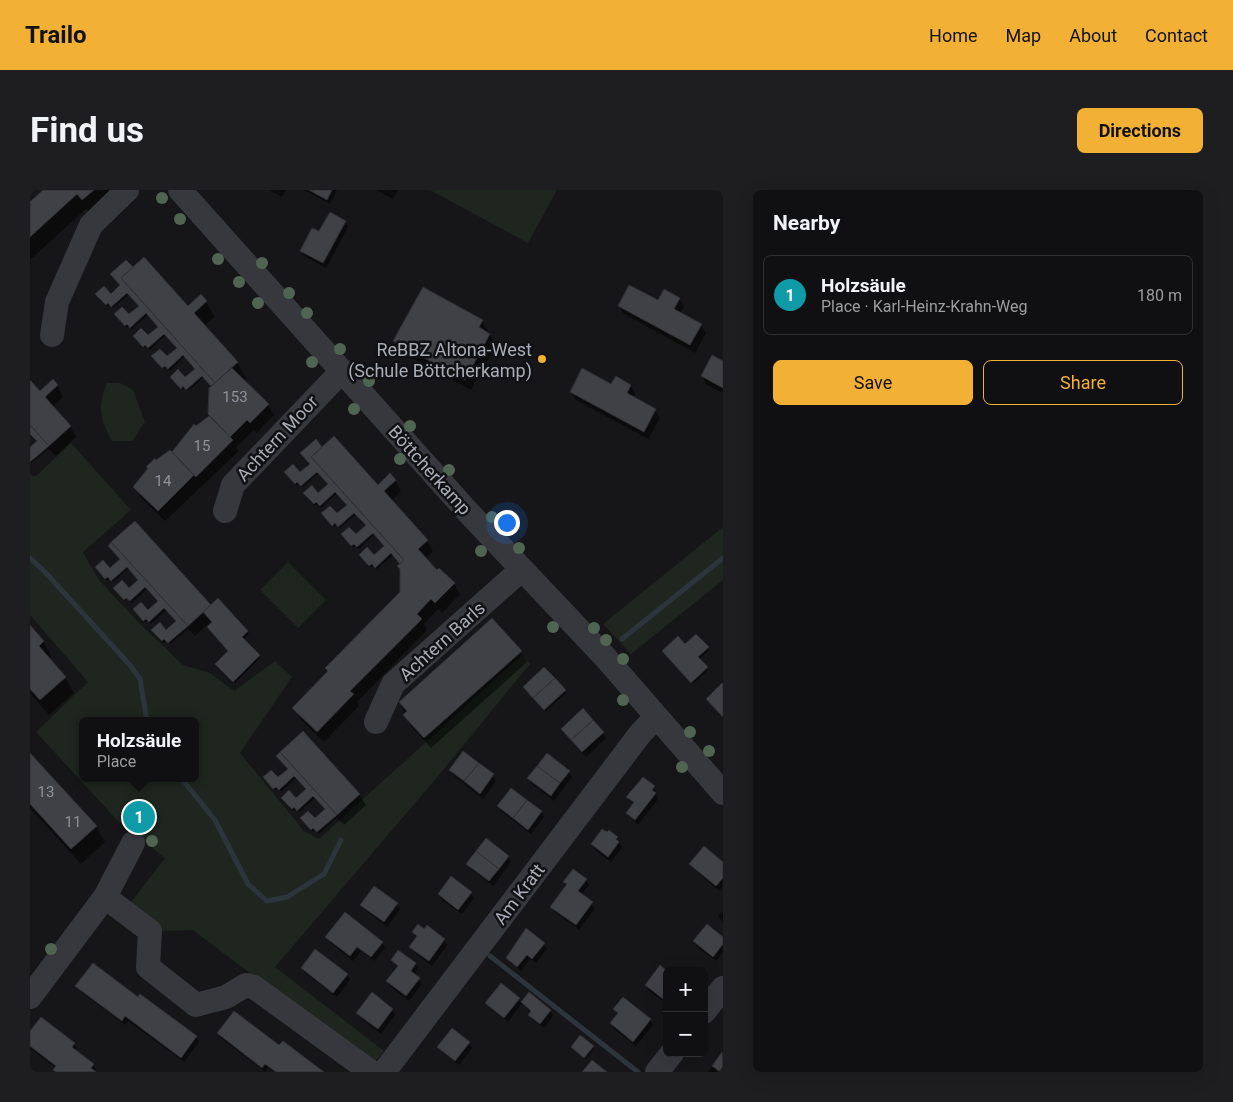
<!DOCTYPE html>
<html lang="en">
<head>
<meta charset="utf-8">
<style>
  :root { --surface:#101012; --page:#1e1e20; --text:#f1f3f6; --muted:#9c9d9f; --line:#303032; --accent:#f2b134 }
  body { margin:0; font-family:Roboto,sans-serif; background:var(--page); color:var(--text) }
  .controls { position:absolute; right:15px; bottom:15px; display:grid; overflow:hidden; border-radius:8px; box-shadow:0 5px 20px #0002 }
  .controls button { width:45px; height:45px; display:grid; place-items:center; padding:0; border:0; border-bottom:1px solid var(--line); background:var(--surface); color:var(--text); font:25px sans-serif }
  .you { position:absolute; left:476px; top:332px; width:18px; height:18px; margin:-12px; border:4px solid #fff; border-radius:50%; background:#1a73e8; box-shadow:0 0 0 8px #1a73e833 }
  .badge { display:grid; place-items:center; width:32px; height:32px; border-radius:50%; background:var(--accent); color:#fff; font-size:16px; font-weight:700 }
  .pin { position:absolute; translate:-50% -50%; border:2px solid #fff; box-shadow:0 1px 5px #0006 }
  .popup { position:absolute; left:49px; top:527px; width:120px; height:65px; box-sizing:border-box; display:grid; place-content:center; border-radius:8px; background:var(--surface); filter:drop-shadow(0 1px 4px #0005); font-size:16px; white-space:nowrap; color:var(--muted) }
  .popup b { font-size:19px; color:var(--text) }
  .popup::after { content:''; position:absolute; left:50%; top:100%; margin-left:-10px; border:10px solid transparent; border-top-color:var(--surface) }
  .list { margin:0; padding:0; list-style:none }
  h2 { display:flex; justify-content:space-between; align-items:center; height:65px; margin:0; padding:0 20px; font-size:21px }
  h2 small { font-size:16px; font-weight:400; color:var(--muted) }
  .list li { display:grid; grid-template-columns:32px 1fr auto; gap:15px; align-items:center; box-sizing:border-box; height:80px; margin:0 10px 10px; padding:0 10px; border:1px solid var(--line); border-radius:8px }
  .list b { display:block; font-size:19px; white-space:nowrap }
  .list p { margin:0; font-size:16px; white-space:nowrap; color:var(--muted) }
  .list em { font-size:16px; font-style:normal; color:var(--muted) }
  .actions { display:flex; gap:10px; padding:15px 20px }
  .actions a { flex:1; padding:11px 0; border:1px solid var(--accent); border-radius:8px; text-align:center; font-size:18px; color:var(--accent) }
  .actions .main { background:var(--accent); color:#111 }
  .map { position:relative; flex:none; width:693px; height:882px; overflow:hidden; border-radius:8px }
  header { display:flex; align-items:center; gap:30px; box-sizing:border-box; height:70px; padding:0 25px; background:var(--accent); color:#111 }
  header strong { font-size:24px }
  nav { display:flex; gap:28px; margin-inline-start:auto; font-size:18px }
  .intro { display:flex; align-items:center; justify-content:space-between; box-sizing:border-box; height:120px; padding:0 30px }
  h1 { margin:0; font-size:35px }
  .button { padding:12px 22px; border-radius:8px; background:var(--accent); color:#111; font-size:18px; font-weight:700 }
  main { display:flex; gap:30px; padding:0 30px }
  aside { flex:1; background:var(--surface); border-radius:8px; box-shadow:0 5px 20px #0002 }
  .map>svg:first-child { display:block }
  .green { fill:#1e261f; fill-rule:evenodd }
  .shadow { fill:#0007 }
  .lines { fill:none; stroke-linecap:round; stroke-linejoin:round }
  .stream { stroke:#2c353c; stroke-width:5 }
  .building { fill:#404145; stroke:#303034 }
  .minor { stroke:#37383d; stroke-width:24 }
  .tree { fill:#506452 }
  .poi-dot { fill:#f2b134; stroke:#111113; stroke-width:2 }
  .labels { text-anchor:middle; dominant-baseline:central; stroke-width:5; stroke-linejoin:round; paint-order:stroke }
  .number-label { font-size:15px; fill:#8e929b }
  .poi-label { font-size:18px; fill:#a8adb8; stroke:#111113; text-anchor:end }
  .street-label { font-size:18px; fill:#a8adb8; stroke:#111113 }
</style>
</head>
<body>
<header>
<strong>Trailo</strong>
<nav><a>Home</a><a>Map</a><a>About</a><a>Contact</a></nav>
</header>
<div class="intro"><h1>Find us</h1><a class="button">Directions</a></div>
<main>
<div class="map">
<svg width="693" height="882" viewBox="0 0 693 882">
  <rect width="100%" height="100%" fill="#161618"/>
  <path class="green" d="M400,0h127l-29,53z
    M77,193h13l13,7 12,32 -13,19h-20c-12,-22 -15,-34 -5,-58z
    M41,253l60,67 -48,42 16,28 42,45 42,40 27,8 24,18 41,-30 17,16 -52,76 64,78 15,8 203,-184 8,9 -96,117 -159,186 109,84 -12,15 -179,-136 -35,1 -30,-25 37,-48 -48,-38 -81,-88 52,-50 -58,-67v-140l6,1zM53,531h112v57h-112z
    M693,337v53l-92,74 -28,-30z
    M258,372l38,38 -28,28 -38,-38z"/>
  <path class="shadow" d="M14,0h76l-28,24 -6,-5 -56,51v-56z
    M239,0h17l-4,7z
    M273,0h34l-7,14z
    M346,0h22l-5,9z
    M315,32l3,5 -22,41 -22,-12 -3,-5z
    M96,72l7,7 55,39 18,-6 9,15 -11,9 33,37 9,15 -3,3 25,24 6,10 -17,18 -3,-3 -18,17 3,4 -74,70 -24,-23 -6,-11 21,-25 16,-8 22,-28 2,2 15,-12 2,-29 -9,-10 -16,14 -3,-3 -2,2 -10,-11h12l12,-10 -12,-13 -15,15 -4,-4 -2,2 -10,-11h12l12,-10 -12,-13 -16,15 -3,-4 -2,2 -9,-10 12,-1 11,-10 -11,-12 -16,14 -3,-3 -2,2 -10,-12h12l11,-10 -11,-12 -16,14 -3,-3 -2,2 -10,-11h13l11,-10 -9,-10z
    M649,109l5,8 -4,7 21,11 5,8 -11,20 -71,-39 -5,-8z
    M452,131l14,24 -25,45 -70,-38 -6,-11z
    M693,173v30l-16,-8 -5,-9z
    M0,191l10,12 13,-12 4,5 6,11 -11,10 18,19 6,11 -20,19 -7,-7 -19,15v-15l8,-7 -8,-9z
    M582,196h19l4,8 -2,4 22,12 5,8 -12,21 -72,-39 -5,-8z
    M292,258l56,39 17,-6 6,10 -10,10 36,40 6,11 -8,7 12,12 17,13 6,10 -18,19 -4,-4 -14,15 3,6 -70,72 2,4 -35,36 -24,-23 -6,-11 34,-36 -2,-3 75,-76v-29l-8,-9 -16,14 -4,-4 -2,3 -9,-11 12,-1 11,-10 -11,-11 -15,14 -4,-4 -2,2 -10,-10 13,-1 11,-10 -11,-12 -16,14 -3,-4 -3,3 -10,-11 13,-1 11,-10 -11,-12 -16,15 -3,-4 -3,2 -9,-11h12l11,-10 -10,-12 -16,14 -4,-4 -2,2 -10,-10 13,-1 11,-10z
    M91,370l90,47 7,-7 29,32 2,2 -6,6 17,18 -25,25 -17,-16 11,-15 -18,-31 -16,15 -7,-7 -18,15 -4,-4 -2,3 -10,-11h12l12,-10 -12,-12 -15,14 -3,-4 -3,2 -10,-11h13l11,-10 -12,-12 -15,14 -4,-4 -2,2 -10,-11h13l11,-10 -11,-12 -16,14 -3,-4 -3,3 -9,-11h12z
    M0,437l13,14 9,16 -3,2 16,18 9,16 -25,22 -19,-22z
    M655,456l23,2 1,2 -10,9 9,11 -15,14 -29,-30z
    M491,462l6,10 -96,86 -20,-22 -11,-24z
    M495,499l40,2 1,2 -20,18z
    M553,520l23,28 -20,19 -24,-28z
    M273,543l56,62 7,10 -22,20 -7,-7 -18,16 -4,-4 -2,2 -12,-13 14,1 11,-10 -11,-12 -16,14 -3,-3 -2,2 -10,-11 12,-1 11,-9 -11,-12 -15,14 -3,-4 -3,2 -10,-10 13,-1 11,-9z
    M433,563l30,22 3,6 -13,18 -30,-24 -3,-5z
    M0,565l66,72 9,15 -24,22 -51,-56z
    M539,582l3,5 -18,24 -22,-17 -3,-5z
    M624,597l4,12 -20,26 -11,-12 7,-9 -6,-7z
    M468,616l43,6 3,5 -13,17 -30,-23z
    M587,648l5,10 -11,14 -16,-12 -3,-6z
    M478,667l3,5 -18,24 -22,-17 -3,-5z
    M693,673v23l-4,5 -25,-22 -3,-5z
    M556,689l3,6 -8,10 14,13 -16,22 -24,-18 -3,-5 16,-21 -3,-4z
    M441,703l3,5 -12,16 -20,-14 -3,-5z
    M367,714l3,5 -13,18 -22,-17 -3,-5z
    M693,721v11l-5,-6z
    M397,737l17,13 3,5 -15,21 -18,-14 -3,-5 5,-10 -3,-5 11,-2z
    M297,747l55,5 3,6 -11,13 -13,-10 -8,10 -23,-19z
    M693,748v14l-7,9 -19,-14 -3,-5z
    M514,754l3,5 -11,14 -6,-4 -9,12 -14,-13z
    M362,770l23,4 3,5 -4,6 8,9 -13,17 -18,-14 -3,-5 10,-14z
    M272,778l45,6 3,6 -13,17 -32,-24z
    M637,782v32l-18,-13 -3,-6z
    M47,796l62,12 2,-2 55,41 3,5 -15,20 -56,-41 -3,4 -45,-34z
    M499,804l21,17 3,5 -9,12 -11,-8 -3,-5 1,-2 -9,-10 -14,19 -18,-14 -3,-5 32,-4 2,4z
    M593,808l27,22 3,5 -17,21 -22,-17 -3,-6 7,-8 -3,-6z
    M362,820l3,5 -14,19 -20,-16 -3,-5z
    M0,843l44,11 3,5 -2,2 18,14 3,5 -41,2 1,-4 -26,-20z
    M188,843l61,14 43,25h-48l-6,-4 -3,4 -44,-34z
    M439,853l3,5 -13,17 -17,-13 -3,-5z
    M563,857l1,2 -8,10 -12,-10z
    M692,864l1,18h-15z"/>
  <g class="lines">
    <path class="stream" d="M0,368l14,13 86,94 10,14 7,42
      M592,449l101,-81
      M151,588l34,42 33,64 19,17 20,-4 37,-23 17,-34
      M460,766l148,116"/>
  </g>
  <path class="building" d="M13,0h51l-12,10 -5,-6 -47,43v-35z
    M279,0h23l-5,10z
    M300,22l16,9 -23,42 -23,-12 12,-23 7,3z
    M114,67l44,49 13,-12 6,7 -13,12 44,49 -23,21 -94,-105z
    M96,70l7,7 -12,11 94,105 -4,3 -9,-10 -16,14 -3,-4 -2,3 -11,-12 8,-8 7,8 10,-8 -12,-14 -15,14 -3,-3 -3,2 -11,-12 9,-7 7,7 10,-8 -13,-14 -16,14 -3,-3 -2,2 -10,-11 8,-8 7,7 10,-8 -12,-14 -16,15 -3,-4 -2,2 -11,-12 8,-7 7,7 10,-8 -12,-13 -16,14 -3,-4 -2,2 -11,-11 9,-8 7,8 9,-9 -10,-11z
    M599,95l29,15 6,-11 16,9 -6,11 28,15 -12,21 -72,-39z
    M393,97l60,33 -4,7 11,7 -25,46 -72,-39z
    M682,165l11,6v27l-22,-12z
    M202,178l37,36 -19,19 -3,-3 -17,17 -22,-23 1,-26z
    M552,178l29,16 5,-8 15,9 -4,8 29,16 -12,23 -74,-40z
    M23,189l5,6 -13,12 26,29 -22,20 -19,-21v-45l10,11z
    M179,226l24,24 -37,37 -24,-25 22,-28 2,2z
    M0,235l19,21 -19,16v-15l7,-6 -7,-7z
    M304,246l44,49 12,-12 6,7 -12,11 44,49 -10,9 19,21 2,-2 16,15 -20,20 -4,-4 -14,15 5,5 -72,72 4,3 -37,38 -25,-24 36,-37 -3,-3 75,-76v-23l-3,-3 7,-6 -93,-103z
    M286,249l6,8 -11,10 93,103 -4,4 -9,-11 -16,15 -3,-4 -3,2 -10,-11 8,-8 7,8 10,-9 -11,-13 -16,14 -3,-3 -3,2 -10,-12 8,-7 7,7 10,-9 -12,-12 -16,14 -3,-4 -3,3 -11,-13 9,-7 7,7 10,-8 -12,-13 -15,14 -4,-4 -2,2 -11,-11 9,-8 6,8 10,-9 -11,-12 -16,14 -4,-4 -2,2 -11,-12 9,-8 7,8 10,-8 -10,-11z
    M140,260l24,25 -36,36 -25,-24 15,-19 -2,-1 9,-9 1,2z
    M105,331l76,84 -23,21 -77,-84z
    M81,352l77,84 -20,17 -4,-4 -2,2 -11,-11 9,-8 6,8 10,-9 -12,-13 -15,14 -3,-3 -3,2 -10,-12 8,-7 7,8 10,-9 -13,-14 -15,14 -4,-3 -2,2 -11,-12 9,-8 7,8 9,-8 -11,-13 -16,14 -3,-4 -3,2 -10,-12 8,-7 7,8 10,-9 -12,-13z
    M188,408l30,33 -6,6 18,18 -27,27 -18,-18 13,-13 -21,-24 5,-5 -9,-10z
    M462,428l30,33 -98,87 -21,-23 4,-4 -8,-9z
    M0,435l14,16 -5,5 27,31 -26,23 -10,-11z
    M666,444l13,13 -11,10 10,10 -17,16 -29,-32 16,-15 7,8z
    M514,477l11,11 -22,20 -10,-11z
    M525,488l11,12 -22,20 -11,-12z
    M692,493l1,1v33l-17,-18z
    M553,518l10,12 -22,20 -10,-11z
    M563,530l11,12 -22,20 -11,-12z
    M273,541l57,63 -23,21 -57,-63z
    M433,561l16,12 -15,18 -15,-11z
    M250,562l57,63 -20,17 -4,-4 -2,2 -11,-12 8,-7 7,7 10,-9 -12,-13 -16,15 -3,-4 -2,2 -11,-11 8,-8 7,8 10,-9 -12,-13 -15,14 -3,-3 -3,2 -10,-12 8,-7 7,7 10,-8 -12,-13z
    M0,563l67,73 -26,23 -41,-45z
    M517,563l23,18 -10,12 -23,-17z
    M449,573l15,11 -14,20 -16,-13z
    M507,576l23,17 -9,13 -24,-18z
    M613,587l12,9 -3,4 4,3 -21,27 -9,-7 8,-11 -8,-5z
    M481,598l16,12 -14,18 -16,-12z
    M497,610l15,11 -14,19 -15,-12z
    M572,639l5,3 2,-2 9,7 -2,2 3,3 -11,15 -17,-13z
    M456,648l23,18 -10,13 -23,-18z
    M674,656l19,16v16l-7,8 -27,-22z
    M446,661l23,18 -10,12 -23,-17z
    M543,679l14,10 -9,12 15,11 -17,23 -26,-18 17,-23 -4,-2z
    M421,686l21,16 -14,18 -20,-16z
    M344,696l24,17 -14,19 -24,-17z
    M315,722l38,30 -12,15 -14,-10 -7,9 -25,-19z
    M388,734l6,5 3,-4 18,14 -16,22 -20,-14 8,-11 -5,-4z
    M677,734l16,13v7l-10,13 -20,-16z
    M496,738l19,15 -13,16 -5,-4 -10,12 -11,-9z
    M285,759l33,25 -15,19 -32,-25z
    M368,760l18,13 -5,8 9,7 -14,18 -20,-15 12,-15 -7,-6z
    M63,773l45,34 2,-3 57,42 -16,22 -56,-42 -3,5 -47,-35z
    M630,775l7,6v31l-22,-17z
    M471,793l19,15 -16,20 -19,-15z
    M342,802l21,17 -15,20 -22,-16z
    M499,802l22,18 -11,14 -12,-9 3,-4 -10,-9z
    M593,807l28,22 -18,23 -23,-19 8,-10 -5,-4z
    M204,821l45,34 4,-4 41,31h-48l-11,-8 -3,4 -45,-35z
    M11,827l34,26 -3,4 22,17 -3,4 5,4h-40l-3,-2 3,-4 -26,-20v-15z
    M422,838l18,14 -15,19 -18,-14z
    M550,845l14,11 -10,12 -13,-11z
    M692,862l1,20h-3l-8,-6z
    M562,870l15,12h-25z"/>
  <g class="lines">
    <path class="minor" d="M150,0l287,321 138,146 118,136
      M22,145l5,-33 34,-77 36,-35
      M195,321l8,-26 108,-113
      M346,532l17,-38 128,-114
      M75,707l45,34 -2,36 48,38 30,-8 20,-12 8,2 117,85
      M0,807l75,-100 28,-54
      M674,822l19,-24
      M354,882l256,-338 15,-16
      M627,882l15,-19"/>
  </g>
  <g class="tree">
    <circle cx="132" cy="8" r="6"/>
    <circle cx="150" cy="29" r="6"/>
    <circle cx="188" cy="69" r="6"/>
    <circle cx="232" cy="73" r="6"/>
    <circle cx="209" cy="92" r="6"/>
    <circle cx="259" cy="103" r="6"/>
    <circle cx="228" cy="113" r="6"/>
    <circle cx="277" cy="123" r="6"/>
    <circle cx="310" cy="159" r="6"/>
    <circle cx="282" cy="172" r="6"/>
    <circle cx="327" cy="179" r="6"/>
    <circle cx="339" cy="191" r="6"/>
    <circle cx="324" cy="219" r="6"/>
    <circle cx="380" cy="236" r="6"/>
    <circle cx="370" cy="269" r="6"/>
    <circle cx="419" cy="280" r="6"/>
    <circle cx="462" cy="327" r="6"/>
    <circle cx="489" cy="358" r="6"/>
    <circle cx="451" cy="361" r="6"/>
    <circle cx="523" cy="437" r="6"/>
    <circle cx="564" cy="438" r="6"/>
    <circle cx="576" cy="450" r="6"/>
    <circle cx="593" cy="469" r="6"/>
    <circle cx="593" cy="510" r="6"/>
    <circle cx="660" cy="542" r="6"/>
    <circle cx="679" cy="561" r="6"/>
    <circle cx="652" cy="577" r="6"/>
    <circle cx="122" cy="651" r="6"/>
    <circle cx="21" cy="759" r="6"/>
  </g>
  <circle class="poi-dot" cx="512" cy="169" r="5"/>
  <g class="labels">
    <g class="number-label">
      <text x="205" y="207">153</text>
      <text x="172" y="256">15</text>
      <text x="133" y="291">14</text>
      <text x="16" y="602">13</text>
      <text x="43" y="632">11</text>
    </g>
    <g class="poi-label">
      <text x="502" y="159">ReBBZ Altona-West<tspan x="502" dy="21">(Schule Böttcherkamp)</tspan></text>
    </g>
    <g class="street-label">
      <text transform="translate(247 248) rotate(-47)">Achtern Moor</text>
      <text transform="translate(400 280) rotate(48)">Böttcherkamp</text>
      <text transform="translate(412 451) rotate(-42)">Achtern Barls</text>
      <text transform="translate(489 704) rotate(-53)">Am Kratt</text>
    </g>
  </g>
</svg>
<div class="controls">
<button>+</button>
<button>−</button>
</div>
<div class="you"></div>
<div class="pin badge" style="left:109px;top:627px;background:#0f9aa8">1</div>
<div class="popup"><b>Holzsäule</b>Place</div>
</div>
<aside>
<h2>Nearby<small></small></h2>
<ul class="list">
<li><span class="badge" style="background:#0f9aa8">1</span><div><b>Holzsäule</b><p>Place · Karl-Heinz-Krahn-Weg</p></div><em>180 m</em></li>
</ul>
<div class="actions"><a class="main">Save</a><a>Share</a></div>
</aside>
</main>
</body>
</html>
